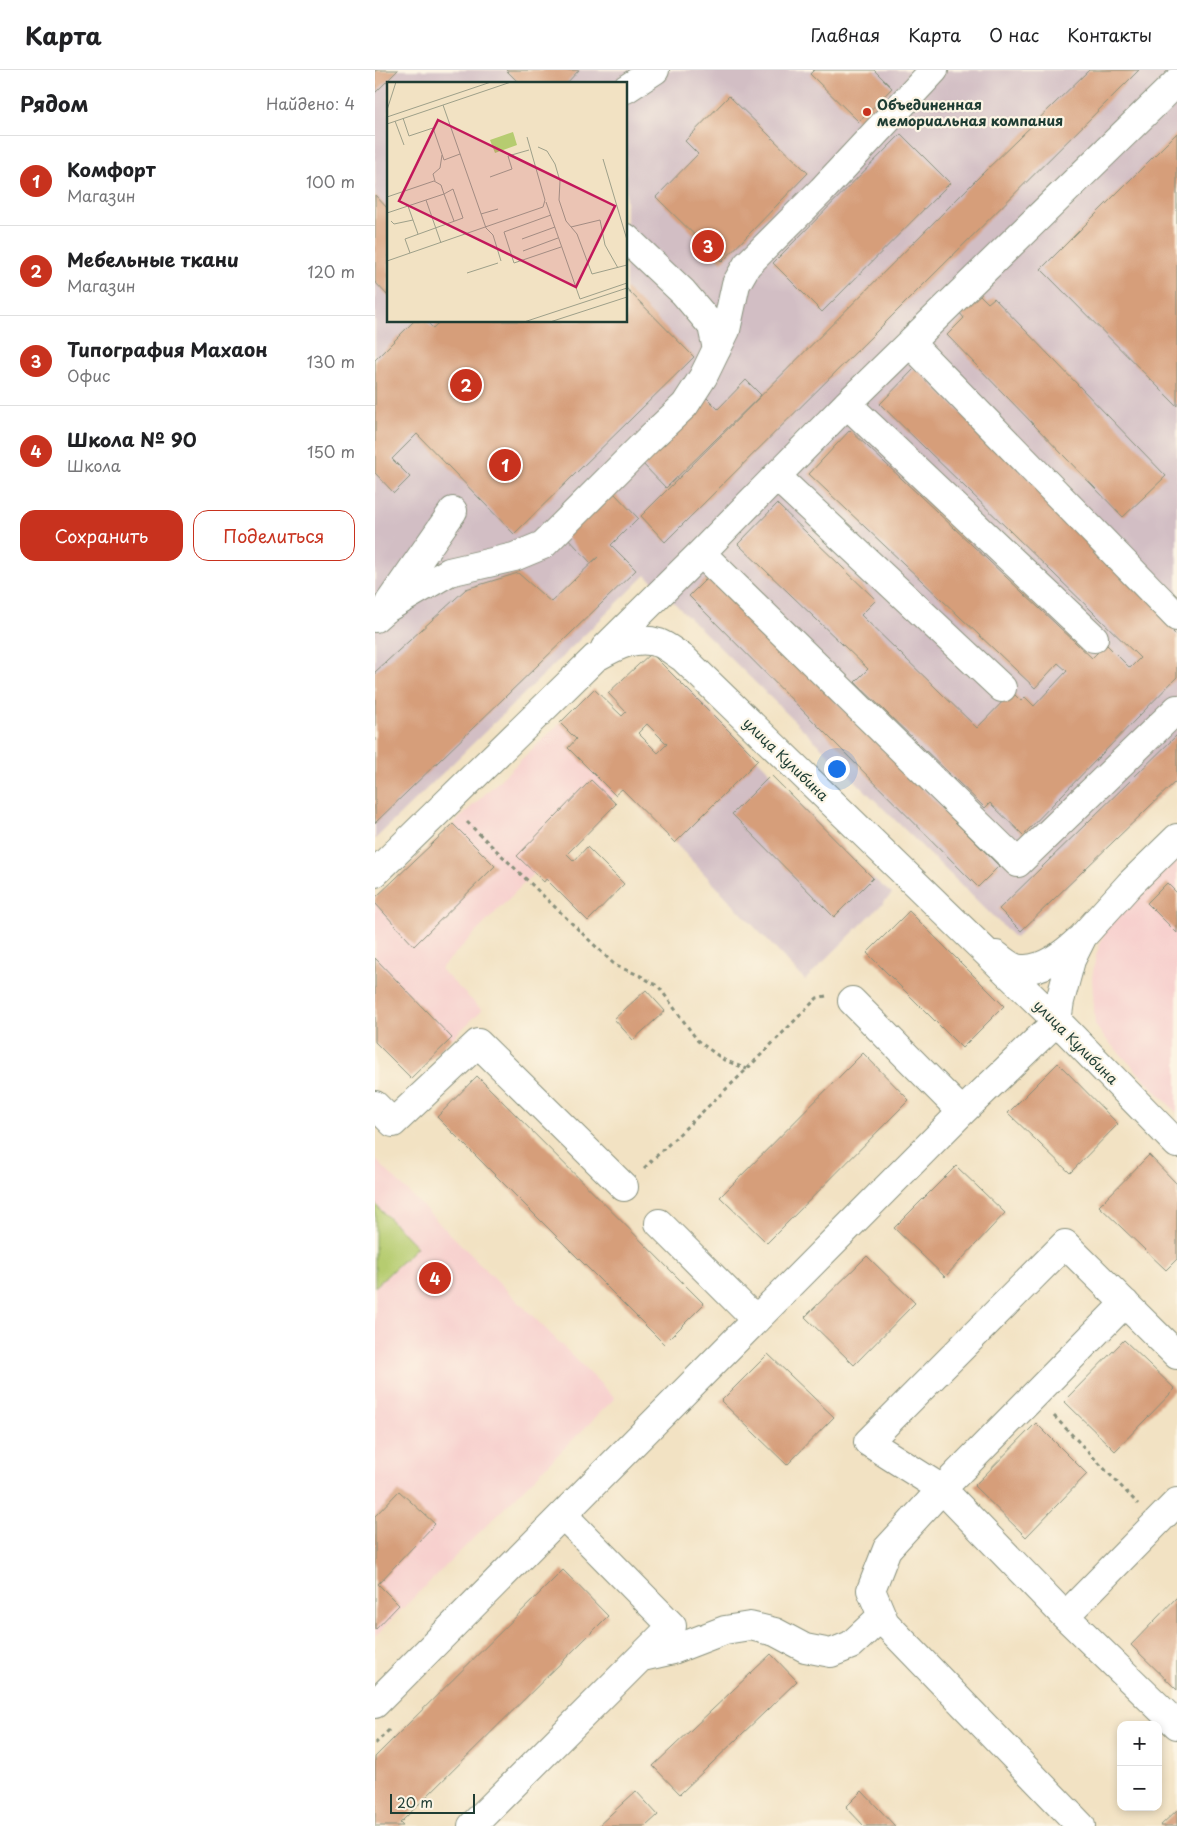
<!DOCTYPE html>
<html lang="ru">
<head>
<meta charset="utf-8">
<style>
  :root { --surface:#fff; --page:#f6f6f6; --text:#202124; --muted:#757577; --line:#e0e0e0; --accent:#c8321e }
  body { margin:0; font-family:"Playpen Sans",sans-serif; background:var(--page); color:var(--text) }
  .controls { position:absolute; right:15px; bottom:15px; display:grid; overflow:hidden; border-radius:10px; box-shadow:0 2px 8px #0003 }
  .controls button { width:45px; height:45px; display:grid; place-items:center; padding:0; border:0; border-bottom:1px solid var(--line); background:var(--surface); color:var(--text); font:25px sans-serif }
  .scale { position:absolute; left:15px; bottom:12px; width:85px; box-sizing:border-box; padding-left:5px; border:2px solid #1f3d34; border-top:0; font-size:14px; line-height:18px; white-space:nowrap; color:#1f3d34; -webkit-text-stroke:4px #fcf5e5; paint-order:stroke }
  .you { position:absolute; left:461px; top:698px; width:18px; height:18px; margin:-12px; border:4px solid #fff; border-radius:50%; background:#1a73e8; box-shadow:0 0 0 8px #1a73e833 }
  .badge { display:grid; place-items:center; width:32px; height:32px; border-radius:50%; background:var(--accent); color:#fff; font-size:16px; font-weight:700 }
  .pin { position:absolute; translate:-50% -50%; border:2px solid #fff; box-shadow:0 1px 5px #0006 }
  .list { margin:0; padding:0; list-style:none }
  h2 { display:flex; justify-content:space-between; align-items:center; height:65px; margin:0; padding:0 20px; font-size:21px }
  h2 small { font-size:16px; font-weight:400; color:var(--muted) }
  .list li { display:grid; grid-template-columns:32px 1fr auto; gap:15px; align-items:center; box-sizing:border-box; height:90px; padding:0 20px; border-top:1px solid var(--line) }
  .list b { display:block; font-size:19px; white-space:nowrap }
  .list p { margin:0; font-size:16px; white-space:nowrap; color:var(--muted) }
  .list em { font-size:16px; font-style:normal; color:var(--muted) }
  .actions { display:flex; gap:10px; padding:15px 20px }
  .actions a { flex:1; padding:11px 0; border:1px solid var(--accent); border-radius:15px; text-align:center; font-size:18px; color:var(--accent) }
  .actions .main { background:var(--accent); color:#fff }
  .map { position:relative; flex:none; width:802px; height:1756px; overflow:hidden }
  header { display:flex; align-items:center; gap:30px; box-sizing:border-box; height:70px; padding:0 25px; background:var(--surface); border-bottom:1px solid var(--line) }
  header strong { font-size:24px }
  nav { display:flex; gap:28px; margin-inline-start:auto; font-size:18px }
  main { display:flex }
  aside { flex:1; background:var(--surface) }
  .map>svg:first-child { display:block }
  .built { fill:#f7d0ce }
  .industrial { fill:#d2bec4; fill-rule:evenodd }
  .green { fill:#b6cc70; stroke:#6a8452 }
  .building { fill:#d69e7a; fill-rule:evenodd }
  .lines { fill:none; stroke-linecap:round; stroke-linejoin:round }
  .minor-casing { stroke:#88907c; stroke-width:30 }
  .path { stroke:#88907c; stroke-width:3; stroke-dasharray:4 4; stroke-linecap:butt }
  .minor { stroke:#fff; stroke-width:28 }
  .poi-dot { fill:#c8321e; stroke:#fcf5e5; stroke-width:2 }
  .labels { text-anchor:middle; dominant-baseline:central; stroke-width:4.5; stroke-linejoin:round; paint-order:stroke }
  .poi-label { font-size:14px; font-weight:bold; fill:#1f3d34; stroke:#fcf5e5; text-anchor:start }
  .street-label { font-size:14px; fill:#1f3d34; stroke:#fcf5e5 }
  .inset-road { fill:none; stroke:#9ea08a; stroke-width:1 }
  .view { fill:#c2185b; fill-opacity:0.15; stroke:#c2185b; stroke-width:2.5 }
  .inset-edge { fill:none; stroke:#1f3d34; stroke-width:2.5 }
</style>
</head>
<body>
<header>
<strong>Карта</strong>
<nav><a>Главная</a><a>Карта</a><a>О нас</a><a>Контакты</a></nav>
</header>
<main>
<aside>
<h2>Рядом<small>Найдено: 4</small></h2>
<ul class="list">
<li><span class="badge">1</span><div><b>Комфорт</b><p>Магазин</p></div><em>100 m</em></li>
<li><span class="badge">2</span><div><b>Мебельные ткани</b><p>Магазин</p></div><em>120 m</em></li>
<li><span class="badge">3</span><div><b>Типография Махаон</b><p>Офис</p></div><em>130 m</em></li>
<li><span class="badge">4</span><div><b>Школа № 90</b><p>Школа</p></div><em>150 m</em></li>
</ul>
<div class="actions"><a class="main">Сохранить</a><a>Поделиться</a></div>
</aside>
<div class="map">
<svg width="802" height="1756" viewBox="0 0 802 1756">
  <rect width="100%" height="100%" fill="#fcf5e5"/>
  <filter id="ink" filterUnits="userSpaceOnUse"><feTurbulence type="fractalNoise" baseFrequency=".02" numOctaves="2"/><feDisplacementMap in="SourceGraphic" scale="10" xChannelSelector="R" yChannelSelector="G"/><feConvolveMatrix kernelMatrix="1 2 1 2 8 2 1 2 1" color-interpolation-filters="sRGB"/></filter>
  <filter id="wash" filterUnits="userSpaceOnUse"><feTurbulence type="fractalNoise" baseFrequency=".0096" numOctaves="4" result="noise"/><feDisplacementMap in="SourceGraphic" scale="20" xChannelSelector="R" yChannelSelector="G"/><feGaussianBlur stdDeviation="1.12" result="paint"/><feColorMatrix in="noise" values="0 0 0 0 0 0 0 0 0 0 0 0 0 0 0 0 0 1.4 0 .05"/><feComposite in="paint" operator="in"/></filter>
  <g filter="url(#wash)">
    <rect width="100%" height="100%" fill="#f2e2c3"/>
    <path class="built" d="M219,619l64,64 -47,46 5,5 -49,50 7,7 13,-14 1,74 -42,-41 -2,2 -10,-9 -94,96 42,41 -71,68 -36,-36v-144l185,-175z
      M802,768v275l-73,-76 -9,-12 -3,-47 4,-23 13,-36z
      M0,1089l240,239 -240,238z"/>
    <path class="industrial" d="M0,0h802v710l-162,158 -369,-363 -271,264zM14,14h237v237h-237z
      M311,616l187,192 19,16 -87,86 -130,-137 -53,-54 45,-45 -20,-20z"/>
    <path class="green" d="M0,1134l42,43 -42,40z"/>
    <g id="blocks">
      <path class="building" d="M0,0h23l-23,23z
        M131,0h73l-13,14h-46z
        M439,0h60l18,18 -33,34 -49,-48z
        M714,0h50l-474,472 -24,-26 341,-342z
        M354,26l79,77 -86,89 -66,-65 42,-43 -13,-13z
        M802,63v273l-136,-137z
        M526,64l49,49 -128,129 -49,-49z
        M0,125l14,15v87l-14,-15z
        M251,218l68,69 -180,177 -97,-100 -25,25 18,18 -16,16 -19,-20v-113l39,-39h12l7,7 7,-7h186z
        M603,223l10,10 6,-5 172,178 -43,41 -176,-182 17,-17 -5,-6z
        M540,298l262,256v4l-4,4 4,4v41l-154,158 -33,-32 -5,5 -130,-126 13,-13 -130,-125 39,-40 99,96 -15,15 116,113 35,-36 9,9 4,-4 9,9 33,-35 -9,-8 -23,25 -226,-214 41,-44 242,228 14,-14 24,24 10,-10 -260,-254z
        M371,310l15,15 -95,93 -25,-26 66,-64 11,11z
        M237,421l26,27 -27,27 25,25 -261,253v-151l91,-83 52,-16 33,29 47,-45 -7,6 -25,-27z
        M335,505l289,291 -21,21 -289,-291z
        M276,583l107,107 -83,83 -53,-54 -7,6 -47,-47 8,-9 -16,-16 34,-34 28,27 4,-4 -18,-19zM272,654l20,20 -9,9 -20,-20z
        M802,665v45l-156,151 -22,-22z
        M396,705l102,103 -39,39 -102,-103z
        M216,710l25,24 -49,50 7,7 13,-14 37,37 -36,37 -42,-42 -2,3 -27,-26z
        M78,754l42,42 -81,80 -39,-43v-5z
        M792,813l10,10v40l-30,-30z
        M534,841l95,95 -42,42 -95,-95z
        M0,888l77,80 -41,40 -36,-36z
        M271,920l19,21 -32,29 -19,-21z
        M488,983l46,47 -142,143 -47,-46z
        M683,993l60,61 -48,49 -62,-60z
        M102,1006l227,228 -40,40 -227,-227z
        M774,1085l28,29v75l-11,11 -67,-64z
        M581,1096l49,47 -60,64 -51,-49z
        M492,1186l48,47 -61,62 -49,-48z
        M749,1270l51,49 -60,62 -51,-50z
        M393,1284l66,63 -47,48 -66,-64z
        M661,1353l51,51 -61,63 -52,-51z
        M24,1421l36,33 -57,60 21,21 -24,25v-114z
        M188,1500l45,46 -208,207 3,3h-28v-69z
        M802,1527v93l-46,-45z
        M396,1584l26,27 -117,113 -27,-28z
        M261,1721l22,24 -12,11h-48z
        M487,1721l33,35h-31l-18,-19z
        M802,1740v16h-17z"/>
    </g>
  </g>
  <g filter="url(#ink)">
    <use href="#blocks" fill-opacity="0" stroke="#88907c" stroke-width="1"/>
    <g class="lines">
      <defs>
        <path id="minor" d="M251,19l29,-19
          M251,168l57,54 29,34 5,23
          M535,273l267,274
          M472,334l247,234
          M401,406l226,212
          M326,483l317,310 159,-154
          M14,533l64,-92
          M0,548l9,-8 65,-38 65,-15 29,-12 105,-105 37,-35 18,-28 23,-47 10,-46 11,-19 75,-75 112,-120
          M230,578l96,-95 146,-149 330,-322
          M0,803l220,-215c20,-11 40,-23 64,-15 8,3 16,10 24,15l374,363 120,123
          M621,885c6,5 13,11 20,13 24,6 48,-14 64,-29
          M477,931l110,111
          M0,1035l18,18 85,-80 146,144
          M284,1153l97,97
          M750,1233l-183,186 -74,-47 197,-198 112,111
          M690,1546l112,-114
          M267,1587l31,-7 52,-20 25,-4 25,6 30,16 26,5 20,-8 31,-29
          M0,1634l587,-592 95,-91 3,-20 11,-41 12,-24 47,-52 47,-46
          M97,1756l200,-200 -109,-111
          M706,1756l-196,-203 -14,-33 16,-41 55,-60 123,127 112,109"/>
      </defs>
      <use href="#minor" class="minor-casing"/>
      <path class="path" d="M92,752l149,144 23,9 20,12 39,54 26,19 23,9
        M269,1098l103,-99 70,-71 9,-2
        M679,1346l84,88
        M0,1674l14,-14"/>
      <use href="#minor" class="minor"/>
    </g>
  </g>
  <circle class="poi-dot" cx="492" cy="42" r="5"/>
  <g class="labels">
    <g class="poi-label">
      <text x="502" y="34">Объединенная<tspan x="502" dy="16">мемориальная компания</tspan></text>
    </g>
    <g class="street-label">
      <text transform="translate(411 689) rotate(44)">улица Кулибина</text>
      <text transform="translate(701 972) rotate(45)">улица Кулибина</text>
    </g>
  </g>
  <g transform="translate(12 12)">
    <rect width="240" height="240" fill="#f2e2c3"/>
    <path d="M126,50l4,13 -22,8 -5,-13z" fill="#b6cc70"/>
    <path class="inset-road" d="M56,23l43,123 7,7 8,26M0,28l9,-28M0,35l104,-35M16,36l6,18 24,-8 11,32 16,-6M8,39l9,24M0,42l124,-42M151,65l9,4 8,13 5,17 -1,19 7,21 11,13 15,40 35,-9M216,77l24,81M103,95l22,-8 -4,-13 21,-6M48,99l-2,-7 7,-6 2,-13M0,115l47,-16 7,4 3,9 -57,19M39,118l15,43M159,120l34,97 47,-16M21,124l10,28M94,132l17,-5M164,133l-47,17 10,31 47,-16M4,139l3,3 19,-4M184,145l29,-7 5,25 13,23M135,157l33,-12M136,169l35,-13M23,171l-5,-14 58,-21 -10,-29 -9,5 10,27M0,179l156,-54 2,-7 -18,-63M80,191l31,-10M137,240l103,-34M163,240l77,-25"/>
    <path class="view" d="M51,38l177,86 -39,81 -177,-86z"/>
    <rect width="240" height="240" class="inset-edge"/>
  </g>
</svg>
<div class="controls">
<button>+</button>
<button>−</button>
</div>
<div class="scale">20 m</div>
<div class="you"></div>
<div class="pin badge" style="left:130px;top:395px">1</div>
<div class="pin badge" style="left:91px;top:315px">2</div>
<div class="pin badge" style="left:333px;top:176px">3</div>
<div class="pin badge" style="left:60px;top:1208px">4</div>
</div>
</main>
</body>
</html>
